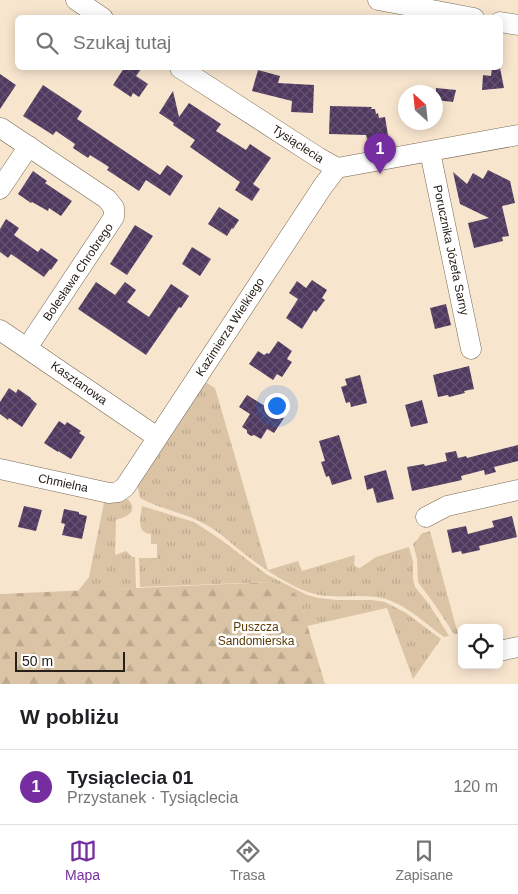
<!DOCTYPE html>
<html lang="pl">
<head>
<meta charset="utf-8">
<style>
  :root { --surface:#fff; --page:#f2f2f2; --text:#202124; --muted:#757577; --line:#e0e0e0; --accent:#752da0 }
  body { margin:0; font-family:Arial,sans-serif; background:var(--page); color:var(--text) }
  .controls { position:absolute; right:15px; bottom:15px; display:grid; overflow:hidden; border-radius:8px; box-shadow:0 2px 12px #0003 }
  .controls button { width:45px; height:45px; display:grid; place-items:center; padding:0; border:0; border-bottom:1px solid var(--line); background:var(--surface); color:var(--text); font:25px sans-serif }
  .compass { position:absolute; left:398px; top:85px; width:45px; height:45px; border-radius:50%; background:var(--surface); box-shadow:0 2px 12px #0003; rotate:333deg }
  .scale { position:absolute; left:15px; bottom:12px; width:110px; box-sizing:border-box; padding-left:5px; border:2px solid #272018; border-top:0; font-size:14px; line-height:18px; white-space:nowrap; color:#272018; -webkit-text-stroke:4px #fff; paint-order:stroke }
  .you { position:absolute; left:276px; top:405px; width:18px; height:18px; margin:-12px; border:4px solid #fff; border-radius:50%; background:#1a73e8; box-shadow:0 0 0 8px #1a73e833 }
  .badge { display:grid; place-items:center; width:32px; height:32px; border-radius:50%; background:var(--accent); color:#fff; font-size:16px; font-weight:700 }
  .pin { position:absolute; translate:-50% -41px; filter:drop-shadow(0 1px 2px #0008) }
  .pin::after { content:''; position:absolute; top:26px; width:18px; height:15px; background:inherit; clip-path:polygon(0 0,100% 0,50% 100%) }
  .list { margin:0; padding:0; list-style:none }
  h2 { display:flex; justify-content:space-between; align-items:center; height:65px; margin:0; padding:0 20px; font-size:21px }
  h2 small { font-size:16px; font-weight:400; color:var(--muted) }
  .list li { display:grid; grid-template-columns:32px 1fr auto; gap:15px; align-items:center; box-sizing:border-box; height:75px; padding:0 20px; border-top:1px solid var(--line) }
  .list b { display:block; font-size:19px; white-space:nowrap }
  .list p { margin:0; font-size:16px; white-space:nowrap; color:var(--muted) }
  .list em { font-size:16px; font-style:normal; color:var(--muted) }
  .icon { flex:none; width:28px; height:28px; fill:none; stroke:currentColor; stroke-width:2; stroke-linecap:round; stroke-linejoin:round }
  .map { position:relative; flex:none; width:518px; height:684px; overflow:hidden }
  .search { position:absolute; background:var(--surface); box-shadow:0 2px 12px #0003; left:15px; right:15px; top:15px; height:55px; display:flex; align-items:center; gap:12px; box-sizing:border-box; padding:0 18px; border-radius:8px; color:var(--muted); font-size:19px }
  .sheet { height:140px; background:var(--surface) }
  nav { display:flex; justify-content:space-around; align-items:center; box-sizing:border-box; height:70px; border-top:1px solid var(--line); background:var(--surface); font-size:14px; color:var(--muted) }
  nav a { display:grid; justify-items:center; gap:2px }
  nav .on { color:var(--accent) }
  .map>svg:first-child { display:block }
  .grass { fill:url(#grass-tufts) }
  .forest { fill:url(#forest-firs) }
  .building { fill:url(#building-cross-hatch) }
  .lines { fill:none; stroke-linecap:round; stroke-linejoin:round }
  .minor-casing { stroke:#796954; stroke-width:21 }
  .minor { stroke:#fff; stroke-width:20 }
  .labels { text-anchor:middle; dominant-baseline:central; stroke-width:5; stroke-linejoin:round; paint-order:stroke }
  .street-label { font-size:12px; fill:#272018; stroke:#fff }
  .park-label { font-size:12px; fill:#5a3b03; stroke:#fff }
</style>
</head>
<body>
<div class="map">
<svg width="518" height="684" viewBox="0 0 518 684">
  <defs>
    <pattern id="grass-tufts" width="24" height="20" patternUnits="userSpaceOnUse" patternTransform="scale(1.25)"><rect width="24" height="20" fill="#dac4a5"/><path d="M3 7l-1-3M5 7V3M7 7l1-3M15 17l-1-3M17 17v-4M19 17l1-3" fill="none" stroke="#bba88d"/></pattern>
    <pattern id="forest-firs" width="22" height="20" patternUnits="userSpaceOnUse" patternTransform="scale(1.25)"><rect width="22" height="20" fill="#dac4a5"/><path d="M5 1l3.5 6h-7zM16 11l3.5 6h-7z" fill="#bba88d"/></pattern>
    <pattern id="building-cross-hatch" width="8" height="8" patternUnits="userSpaceOnUse" patternTransform="scale(1.25)"><rect width="8" height="8" fill="#4f395f"/><path d="M0 0l8 8M0 8l8-8" fill="none" stroke="#655371"/></pattern>
  </defs>
  <rect width="100%" height="100%" fill="#f7e5ce"/>
  <path class="grass" d="M202,380l13,8 53,182 30,-9 4,10 53,-16 -1,9 2,3 4,1 16,-11 33,-10 4,15v17l2,8 14,17 20,32 -5,1c-21,-15 -42,-37 -68,-40 -22,-3 -46,3 -68,-5 -22,-8 -44,-23 -62,-37 -12,-9 -23,-20 -36,-28 -22,-14 -48,-17 -70,-29l-3,-15z
    M125,498c7,3 11,12 3,17 -3,2 -9,4 -12,5l-1,35 11,-4 6,6h3l1,31 -58,3 11,-14 15,-74 3,-4z
    M142,506l52,16 26,17 46,35 41,21 12,3 18,2h35l13,2 21,11 35,26 -28,40 -26,-71 -80,18 -8,-28 -27,-16 -132,5 -1,-29h18v-14h-6v-10c-16,-1 -10,-18 -9,-28z
    M430,531l28,103h-4l-19,-29 -17,-23 -1,-23 -4,-15 5,-5 3,-5z"/>
  <path class="forest" d="M272,582l14,4 13,12 26,86h-325v-90z"/>
  <path class="building" d="M124,68h18l-6,8 12,8 -9,13 -6,-4 -2,4 -18,-12z
    M492,68h8l4,20 -22,2 1,-15 8,1z
    M258,70l22,6 -2,7 36,2 -1,28 -22,-1 1,-11 -40,-10z
    M0,74l16,11 -16,24z
    M43,85l39,26 -5,8 83,56 7,-10 16,11 -13,20 -24,-16 -7,11 -32,-21 2,-3 -19,-12 -2,3 -15,-10 2,-4 -19,-13 -3,4 -30,-19z
    M436,88l20,2 -3,12 -17,-2z
    M173,91l6,26 10,-14 32,21 -5,7 30,19 4,-6 21,14 -18,26 7,5 -8,12 -17,-11 5,-8 -50,-35 5,-7 -22,-15 1,-2 -15,-10z
    M330,106l42,1 -1,2h4l1,5 2,-1 1,5 6,-1 3,18 -21,4 -1,-4 -37,-1z
    M488,170l22,11 5,22 -13,3 7,30 -7,1 1,4 -29,7 -6,-25 21,-5 -29,-14 -7,-32 14,12 6,-11 10,6z
    M33,171l14,10 -2,2 27,18 -11,15 -12,-8 -1,3 -16,-9 -1,1 -13,-9z
    M219,207l20,13 -6,9 -1,-1 -5,8 -19,-12z
    M6,219l13,9 -5,7 24,17 3,-4 17,12 -7,10 -1,-1 -6,8 -33,-23 -3,4 -8,-6v-23z
    M135,225l18,11 -26,39 -17,-11z
    M192,247l19,12 -11,17 -18,-12z
    M312,280l15,10 -5,8 3,2 -9,12 -2,-2 -12,19 -16,-11 12,-19 -9,-6 8,-12 9,7z
    M96,282l19,13 10,-13 11,8 -9,12 22,15 22,-33 18,12 -8,12 -2,-1 -4,6 -29,42 -68,-46z
    M446,304l5,21 -16,4 -5,-21z
    M278,341l14,10 -5,8 5,3 -10,15 -5,-3 -4,6 -24,-16 9,-13 6,4 3,-2 2,1z
    M469,366l5,23 -10,2 1,2 -16,4 -1,-2 -10,2 -5,-22z
    M360,375l7,28 -16,4 -1,-5 -4,1 -5,-16 6,-2 -2,-6z
    M9,388l7,5 2,-4 13,9v1l6,5 -15,23 -13,-9 -1,2 -8,-6v-12z
    M247,395l37,23 -10,15 -7,-4 -6,10 -7,-4 -3,1 -4,-3v-3l-5,-3 8,-13 -11,-7z
    M422,400l6,23 -17,4 -6,-22z
    M59,421l6,4 2,-3 14,9 -2,2 6,4 -14,22 -13,-8v1l-14,-9z
    M339,435l13,44 -20,6 -3,-9 -3,1 -5,-15 4,-1 -6,-20z
    M518,445v16l-24,6 2,5 -11,3 -1,-5 -23,6 1,4 -50,11 -5,-24 17,-3 1,2 22,-5 -2,-8 11,-2 2,7 8,-2 1,2z
    M386,470l8,29 -17,4 -4,-15 -6,2 -3,-14z
    M24,506l18,4 -6,21 -18,-4z
    M64,509l15,3v2l8,2 -5,23 -20,-4 3,-11 -4,-1z
    M512,516l5,21 -38,9 1,4 -18,4 -1,-3 -9,2 -5,-23 19,-4 2,8 26,-7 -2,-6z"/>
  <g class="lines">
    <defs>
      <path id="minor" d="M76,0l27,18
        M378,0l96,18
        M500,22l18,3
        M180,68l139,90 18,10 181,-33
        M1,128l106,71 7,9v9l-87,131
        M430,152l41,197
        M0,189l29,-43
        M0,330l157,107
        M0,469l109,24 9,-1 7,-5 198,-301 14,-18
        M426,517l21,-11 71,-16
        M499,651l19,-4"/>
    </defs>
    <use href="#minor" class="minor-casing"/>
    <use href="#minor" class="minor"/>
  </g>
  <g class="labels">
    <g class="street-label">
      <text transform="translate(298 144) rotate(33)">Tysiąclecia</text>
      <text transform="translate(451 250) rotate(78)">Porucznika Józefa Sarny</text>
      <text transform="translate(78 272) rotate(-56)">Bolesława Chrobrego</text>
      <text transform="translate(230 327) rotate(-57)">Kazimierza Wielkiego</text>
      <text transform="translate(79 383) rotate(35)">Kasztanowa</text>
      <text transform="translate(63 483) rotate(12)">Chmielna</text>
    </g>
    <g class="park-label">
      <text x="256" y="627">Puszcza<tspan x="256" dy="14">Sandomierska</tspan></text>
    </g>
  </g>
</svg>
<div class="controls">
<button><svg class="icon" aria-label="locate" viewBox="0 0 24 24"><circle cx="12" cy="12" r="6"/><path d="M12 2v4M12 18v4M2 12h4M18 12h4"/></svg></button>
</div>
<svg class="compass" viewBox="-18 -18 36 36"><path d="M0-13l5 13h-10z" fill="#e53935"/><path d="M0 13l5-13h-10z" fill="#757577"/></svg>
<div class="scale">50 m</div>
<div class="you"></div>
<div class="pin badge" style="left:380px;top:174px">1</div>
<div class="search"><svg class="icon" aria-label="search" viewBox="0 0 24 24"><circle cx="10" cy="10" r="6"/><path d="M15 15l6 6"/></svg>Szukaj tutaj</div>
</div>
<section class="sheet">
<h2>W pobliżu<small></small></h2>
<ul class="list">
<li><span class="badge">1</span><div><b>Tysiąclecia 01</b><p>Przystanek · Tysiąclecia</p></div><em>120 m</em></li>
</ul>
</section>
<nav>
<a class="on"><svg class="icon" aria-label="map" viewBox="0 0 24 24"><path d="M3 6l6-2 6 2 6-2v14l-6 2-6-2-6 2zM9 4v14M15 6v14"/></svg>Mapa</a>
<a><svg class="icon" aria-label="directions" viewBox="0 0 24 24"><path d="M12 3l9 9-9 9-9-9zM9 14v-3h6M13 9l2 2-2 2"/></svg>Trasa</a>
<a><svg class="icon" aria-label="saved" viewBox="0 0 24 24"><path d="M7 4h10v16l-5-4-5 4z"/></svg>Zapisane</a>
</nav>
</body>
</html>
